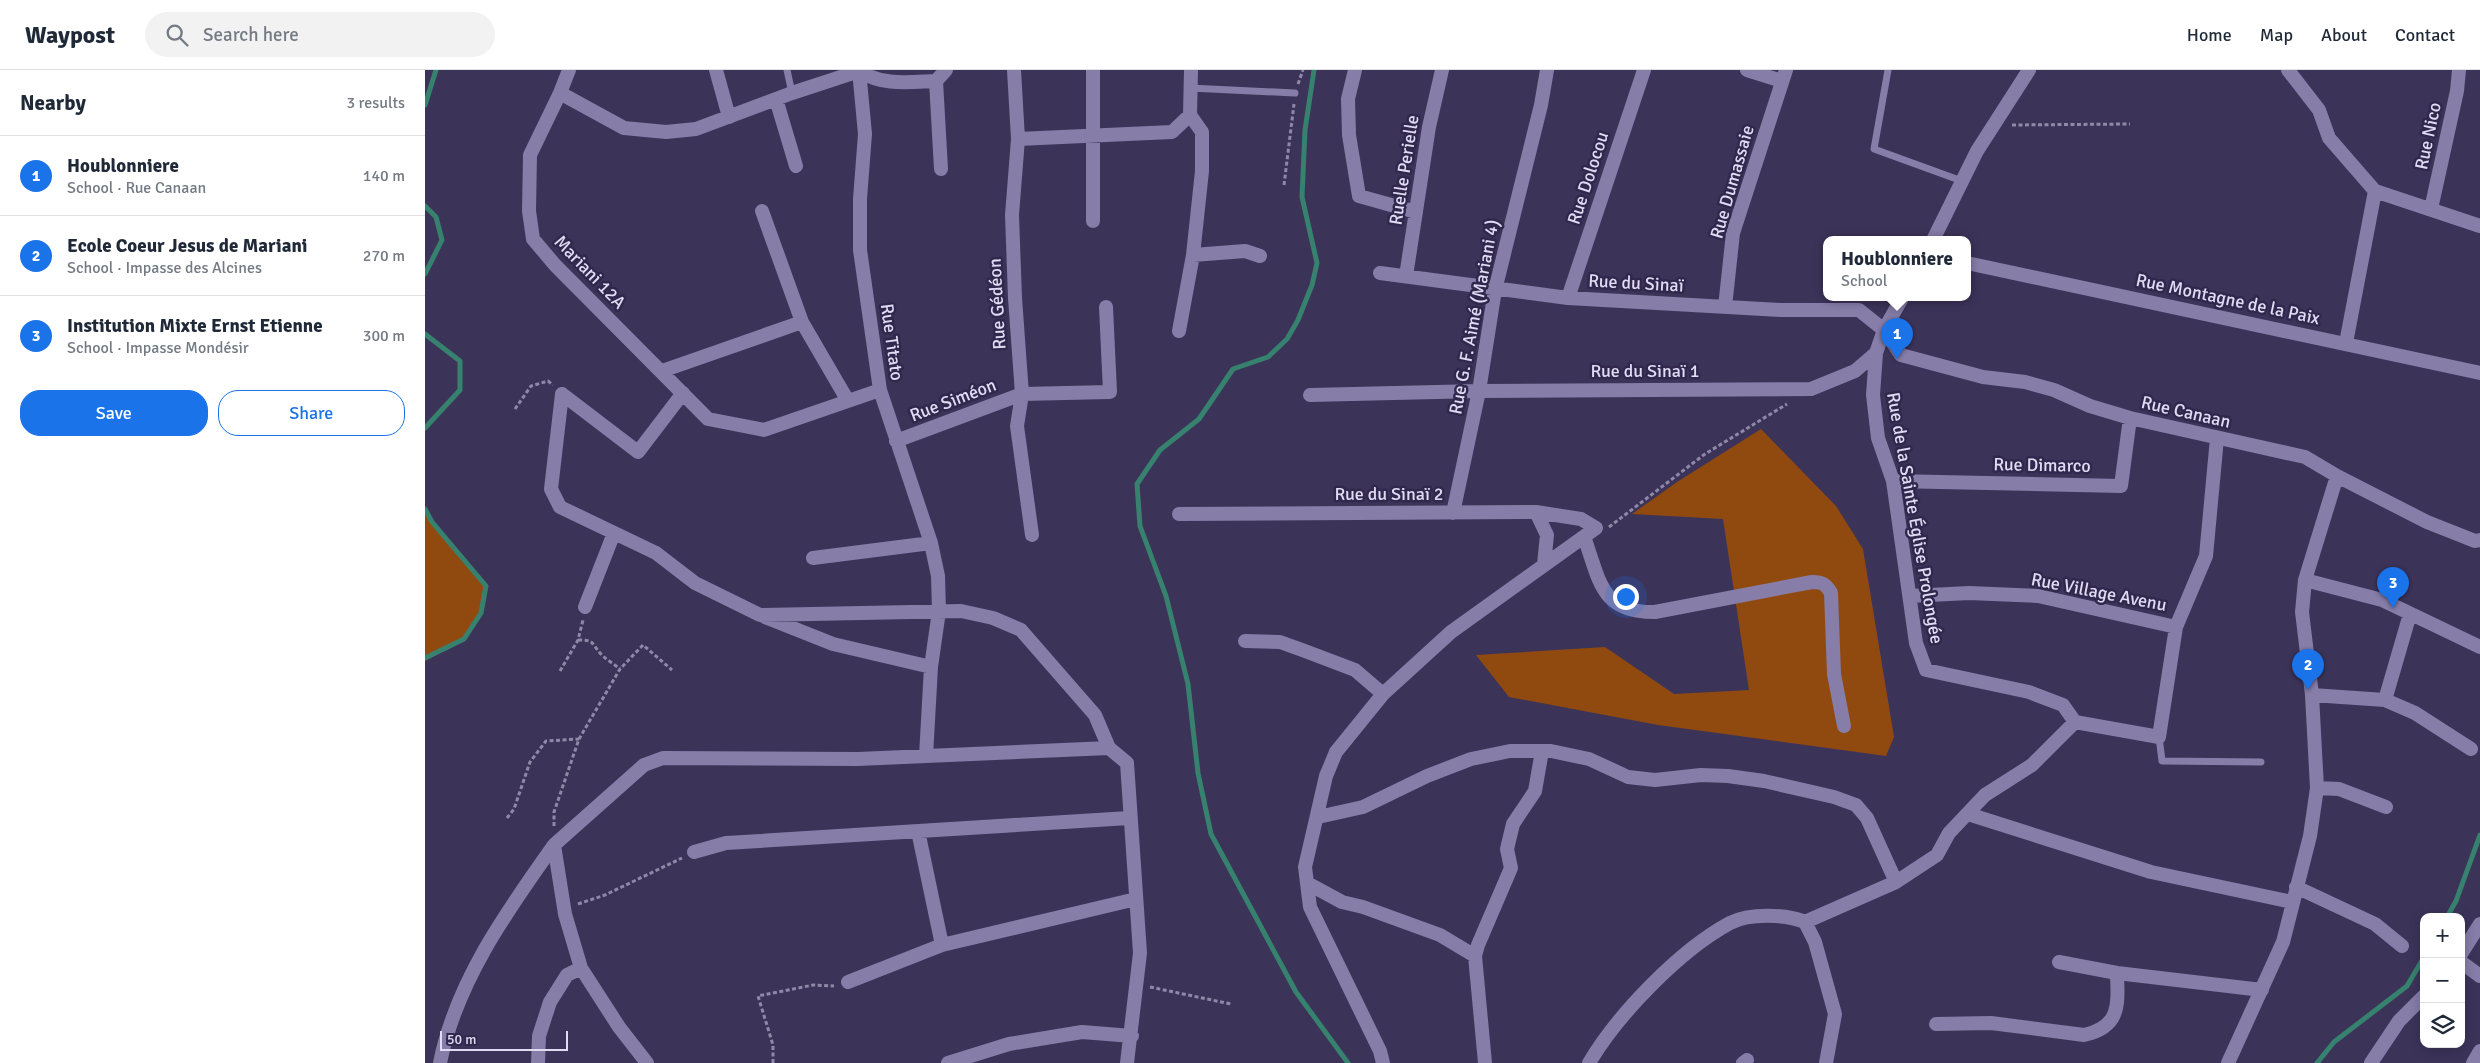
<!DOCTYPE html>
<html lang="en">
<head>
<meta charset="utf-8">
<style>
  :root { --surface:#fff; --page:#f2f2f3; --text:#1f2937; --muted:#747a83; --line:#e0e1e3; --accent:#1a73e8 }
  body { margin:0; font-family:Signika,sans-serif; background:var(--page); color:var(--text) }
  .controls { position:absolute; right:15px; bottom:15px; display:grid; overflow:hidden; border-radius:10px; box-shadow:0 2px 12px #0003 }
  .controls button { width:45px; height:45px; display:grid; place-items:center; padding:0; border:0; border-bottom:1px solid var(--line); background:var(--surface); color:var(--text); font:25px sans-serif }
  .scale { position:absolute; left:15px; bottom:12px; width:128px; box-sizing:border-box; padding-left:5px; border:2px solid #e0dcf4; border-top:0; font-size:14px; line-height:18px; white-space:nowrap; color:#e0dcf4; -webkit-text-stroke:4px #32284d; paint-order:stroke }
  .you { position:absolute; left:1200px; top:526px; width:18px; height:18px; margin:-12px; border:4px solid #fff; border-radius:50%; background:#1a73e8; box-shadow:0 0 0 8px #1a73e833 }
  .badge { display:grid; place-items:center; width:32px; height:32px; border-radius:50%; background:var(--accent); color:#fff; font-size:16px; font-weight:700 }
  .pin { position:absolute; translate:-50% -41px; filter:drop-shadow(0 1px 2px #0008) }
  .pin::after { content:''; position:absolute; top:26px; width:18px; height:15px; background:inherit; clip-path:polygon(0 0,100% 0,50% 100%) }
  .popup { position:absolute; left:1398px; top:166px; width:148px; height:65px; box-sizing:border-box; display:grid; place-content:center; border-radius:10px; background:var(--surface); filter:drop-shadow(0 1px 4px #0005); font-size:16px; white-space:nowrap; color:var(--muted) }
  .popup b { font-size:19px; color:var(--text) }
  .popup::after { content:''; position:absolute; left:50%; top:100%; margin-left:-10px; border:10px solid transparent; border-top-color:var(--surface) }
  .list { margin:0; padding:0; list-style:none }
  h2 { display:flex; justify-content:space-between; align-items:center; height:65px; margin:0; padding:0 20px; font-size:21px }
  h2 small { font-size:16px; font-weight:400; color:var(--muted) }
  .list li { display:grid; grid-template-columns:32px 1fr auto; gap:15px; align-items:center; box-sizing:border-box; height:80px; padding:0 20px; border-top:1px solid var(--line) }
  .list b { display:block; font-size:19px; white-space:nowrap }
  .list p { margin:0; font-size:16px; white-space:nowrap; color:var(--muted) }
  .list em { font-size:16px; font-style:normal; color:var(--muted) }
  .actions { display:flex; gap:10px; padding:15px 20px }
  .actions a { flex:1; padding:11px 0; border:1px solid var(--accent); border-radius:20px; text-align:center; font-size:18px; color:var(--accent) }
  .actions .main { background:var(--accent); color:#fff }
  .icon { flex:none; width:28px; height:28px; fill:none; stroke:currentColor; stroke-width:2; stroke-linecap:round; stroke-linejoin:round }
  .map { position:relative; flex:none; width:2055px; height:993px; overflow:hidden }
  header { display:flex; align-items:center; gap:30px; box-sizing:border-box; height:70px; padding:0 25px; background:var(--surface); border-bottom:1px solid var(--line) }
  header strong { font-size:24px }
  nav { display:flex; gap:28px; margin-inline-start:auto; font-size:18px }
  .search { width:350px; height:45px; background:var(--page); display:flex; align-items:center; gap:12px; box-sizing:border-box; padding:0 18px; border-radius:28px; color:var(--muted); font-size:19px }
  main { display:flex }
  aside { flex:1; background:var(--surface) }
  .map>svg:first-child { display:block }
  .green { fill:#904a10 }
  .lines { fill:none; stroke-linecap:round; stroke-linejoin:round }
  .stream { stroke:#36826e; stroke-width:5 }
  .path { stroke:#8f89a8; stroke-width:3; stroke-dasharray:4 2.5; stroke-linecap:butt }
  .lane { stroke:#867da8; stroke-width:7 }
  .street { stroke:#867da8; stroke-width:14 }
  .labels { text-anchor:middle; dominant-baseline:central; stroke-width:5; stroke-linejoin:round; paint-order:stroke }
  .street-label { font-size:18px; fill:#e0dcf4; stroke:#32284d }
</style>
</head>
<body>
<header>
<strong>Waypost</strong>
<div class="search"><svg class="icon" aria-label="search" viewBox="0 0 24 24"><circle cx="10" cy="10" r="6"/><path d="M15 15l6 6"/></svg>Search here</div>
<nav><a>Home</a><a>Map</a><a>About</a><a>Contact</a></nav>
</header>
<main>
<aside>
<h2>Nearby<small>3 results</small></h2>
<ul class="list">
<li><span class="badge">1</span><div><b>Houblonniere</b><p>School · Rue Canaan</p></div><em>140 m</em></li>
<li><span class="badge">2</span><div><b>Ecole Coeur Jesus de Mariani</b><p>School · Impasse des Alcines</p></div><em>270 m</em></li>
<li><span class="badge">3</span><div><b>Institution Mixte Ernst Etienne</b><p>School · Impasse Mondésir</p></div><em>300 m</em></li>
</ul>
<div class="actions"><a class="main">Save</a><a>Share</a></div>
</aside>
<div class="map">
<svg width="2055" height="993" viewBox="0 0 2055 993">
  <rect width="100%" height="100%" fill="#3c3359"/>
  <path class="green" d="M1336,359l75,77 27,43 31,188 -8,19 -228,-31 -149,-28 -33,-42 129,-8 69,47 75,-4 -26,-171 -91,-5 45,-32z
    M0,442l60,74 -4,27 -17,27 -39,21z"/>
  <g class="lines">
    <path class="stream" d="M889,0l-9,60 -3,67 15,66 -5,22 -14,35 -11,19 -19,18 -35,12 -34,50 -39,31 -23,34 3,42 26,70 22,88 10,89 13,61 85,158 52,71
      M0,35l11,-35
      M0,136l11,11 6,23 -17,34
      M0,264l35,27v29l-35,38
      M0,439l7,13 54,64 -5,27 -17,26 -39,19
      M2022,847l9,-16 24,-66
      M1892,993l17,-21 73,-56 17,-29"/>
    <path class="path" d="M873,14l5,-14
      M1587,55l118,-1
      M859,115l10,-81
      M90,339l16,-23 17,-5 5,4
      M1184,457l96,-73 82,-50
      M153,570c17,0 13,3 22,13 5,6 14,11 20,16
      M135,601l18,-31 5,-20
      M82,748l7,-9 16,-47 16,-21 33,-2
      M129,756v-14l25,-73 41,-70 23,-24 29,25
      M153,834l27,-9 77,-37
      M725,917l81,17
      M348,993v-18l-15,-49 55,-11 21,1"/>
    <path class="lane" d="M362,0l5,23
      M1463,0l-14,79 88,32
      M765,18l105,5
      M1734,667l3,24 99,1"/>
    <path class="street" d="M144,0l-9,23 -30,62 -1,56 4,28 22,26 153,154 56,11 116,-40
      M291,0l13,47
      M434,0l6,64 -5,65v51l20,140 51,153 7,33 1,35 -8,56 -5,89
      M589,0l4,69 -6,76 3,83 7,96 -5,32 15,109
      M930,0l-7,29 1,36 10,61 57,16
      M1322,0l35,11
      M1863,0l31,40 10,28 46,53 105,35
      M511,11l5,88
      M135,23l64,35 42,4 30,-3 96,-36 67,-22c24,15 49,11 77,10l10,-11
      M351,29l20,67
      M593,69l154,-7 18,-17
      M2006,139l26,-118 2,-21
      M668,151v-151
      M1508,170l44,-89 52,-81
      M768,185l52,-4 15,5
      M1542,193l513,110
      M955,203l188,25 213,12h78l25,20 17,25 82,22 42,5 29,8 36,16 40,12 175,39 32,19 90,46 48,19 5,-1
      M981,206l23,-149 13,-57
      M1143,228l76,-228
      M1477,228l-18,32 -8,23 -3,42 5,43 15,43 23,162 10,27 103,22 34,13 12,17
      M1300,237l8,-74 53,-163
      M377,252l46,79
      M754,261l14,-76 9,-84v-39l-12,-17 1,-45
      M1921,273l29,-152
      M237,301l140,-49 -40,-111
      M137,324l-11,95 9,18 96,46 39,30 65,32 201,-4 32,7 28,12 74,85 14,33 18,15 13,190 -13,110
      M137,324l76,58 45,-59
      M885,325l169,-4 332,-2 44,-18 21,-18
      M471,371l126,-47 88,-2 -4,-85
      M1468,411l228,5 9,-68
      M1111,442l11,23 -3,29
      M1028,443l26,-122 16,-101 46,-185 6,-35
      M754,444l357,-2 45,7 15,9 -145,104 -68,62 -47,58 -10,24 -21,91 5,40 70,144 3,12
      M1159,467c16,43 16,76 71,75l157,-30c10,0 14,2 19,11l3,81 10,52
      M388,488l118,-15
      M1880,510l77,20 98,47
      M1485,526l59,-3 69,3 138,31 30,-71 11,-118
      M160,537l29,-74
      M340,547l68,27 98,23
      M820,571l35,1 25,9 50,19 28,24
      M1887,625l73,5 30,13 56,36
      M1960,630l25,-86
      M1892,718l22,1 47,18
      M1543,744l183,58 141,30
      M893,747l45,-10 64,-31 44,-17 39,-8h41l38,8 39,18 27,3 46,-5 27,1 36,5 70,16 22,8 11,13 29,64
      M269,782l32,-9 403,-25
      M882,813l35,19 21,5 77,28 35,21
      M1871,817l79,37 27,22
      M1380,852l91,-40 41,-27 12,-22 36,-38 47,-30 43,-43 84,15 17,-110
      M517,875l194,-46
      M2036,884l19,-30
      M1634,892l58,11 145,17
      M2036,892l19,14
      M423,912l94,-37 -24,-114
      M1511,954l55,-1 93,12c37,-8 34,-31 33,-62
      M15,993c16,-81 67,-152 114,-218
      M113,993l1,-27 11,-34 17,-27 14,-7
      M222,993l-28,-36 -38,-59 -16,-54 -11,-69 90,-80 19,-7 195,1 251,-11
      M523,993l61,-19 73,-12 50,4
      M1060,993l-10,-107 3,-11 33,-77 -4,-19 6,-25 22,-33 7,-40
      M1164,993c29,-49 91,-113 141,-140 19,-10 56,-9 75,-1l10,20 20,72 -9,49
      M1318,993l4,-3
      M1803,993l55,-121 27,-106 7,-48 -5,-93 -10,-83 3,-32 32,-104
      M1946,993l28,-42 25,-25
      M2048,993l7,-12"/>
  </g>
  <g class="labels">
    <g class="street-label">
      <text transform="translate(2003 66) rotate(-78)">Rue Nico</text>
      <text transform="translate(979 100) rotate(-81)">Ruelle Perielle</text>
      <text transform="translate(1163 108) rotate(-72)">Rue Dolocou</text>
      <text transform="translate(1307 112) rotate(-74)">Rue Dumassaie</text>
      <text transform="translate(165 202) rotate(46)">Mariani 12A</text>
      <text transform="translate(1211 213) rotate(3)">Rue du Sinaï</text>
      <text transform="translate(1803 229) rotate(12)">Rue Montagne de la Paix</text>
      <text transform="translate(572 234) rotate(-93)">Rue Gédéon</text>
      <text transform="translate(1049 247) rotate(-79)">Rue G. F. Aimé (Mariani 4)</text>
      <text transform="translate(467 272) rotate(82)">Rue Titato</text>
      <text x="1220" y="301">Rue du Sinaï 1</text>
      <text transform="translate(528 330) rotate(-21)">Rue Siméon</text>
      <text transform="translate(1761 342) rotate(13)">Rue Canaan</text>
      <text transform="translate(1617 395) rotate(1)">Rue Dimarco</text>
      <text x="964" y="424">Rue du Sinaï 2</text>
      <text transform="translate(1490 448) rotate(80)">Rue de la Sainte Église Prolongée</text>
      <text transform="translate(1674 522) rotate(11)">Rue Village Avenu</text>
    </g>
  </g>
</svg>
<div class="controls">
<button>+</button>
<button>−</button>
<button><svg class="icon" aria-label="layers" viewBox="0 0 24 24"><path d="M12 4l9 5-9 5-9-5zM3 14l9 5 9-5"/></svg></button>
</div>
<div class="scale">50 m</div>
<div class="you"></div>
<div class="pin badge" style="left:1472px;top:289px">1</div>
<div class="popup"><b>Houblonniere</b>School</div>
<div class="pin badge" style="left:1883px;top:620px">2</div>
<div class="pin badge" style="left:1968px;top:538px">3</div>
</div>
</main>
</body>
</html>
